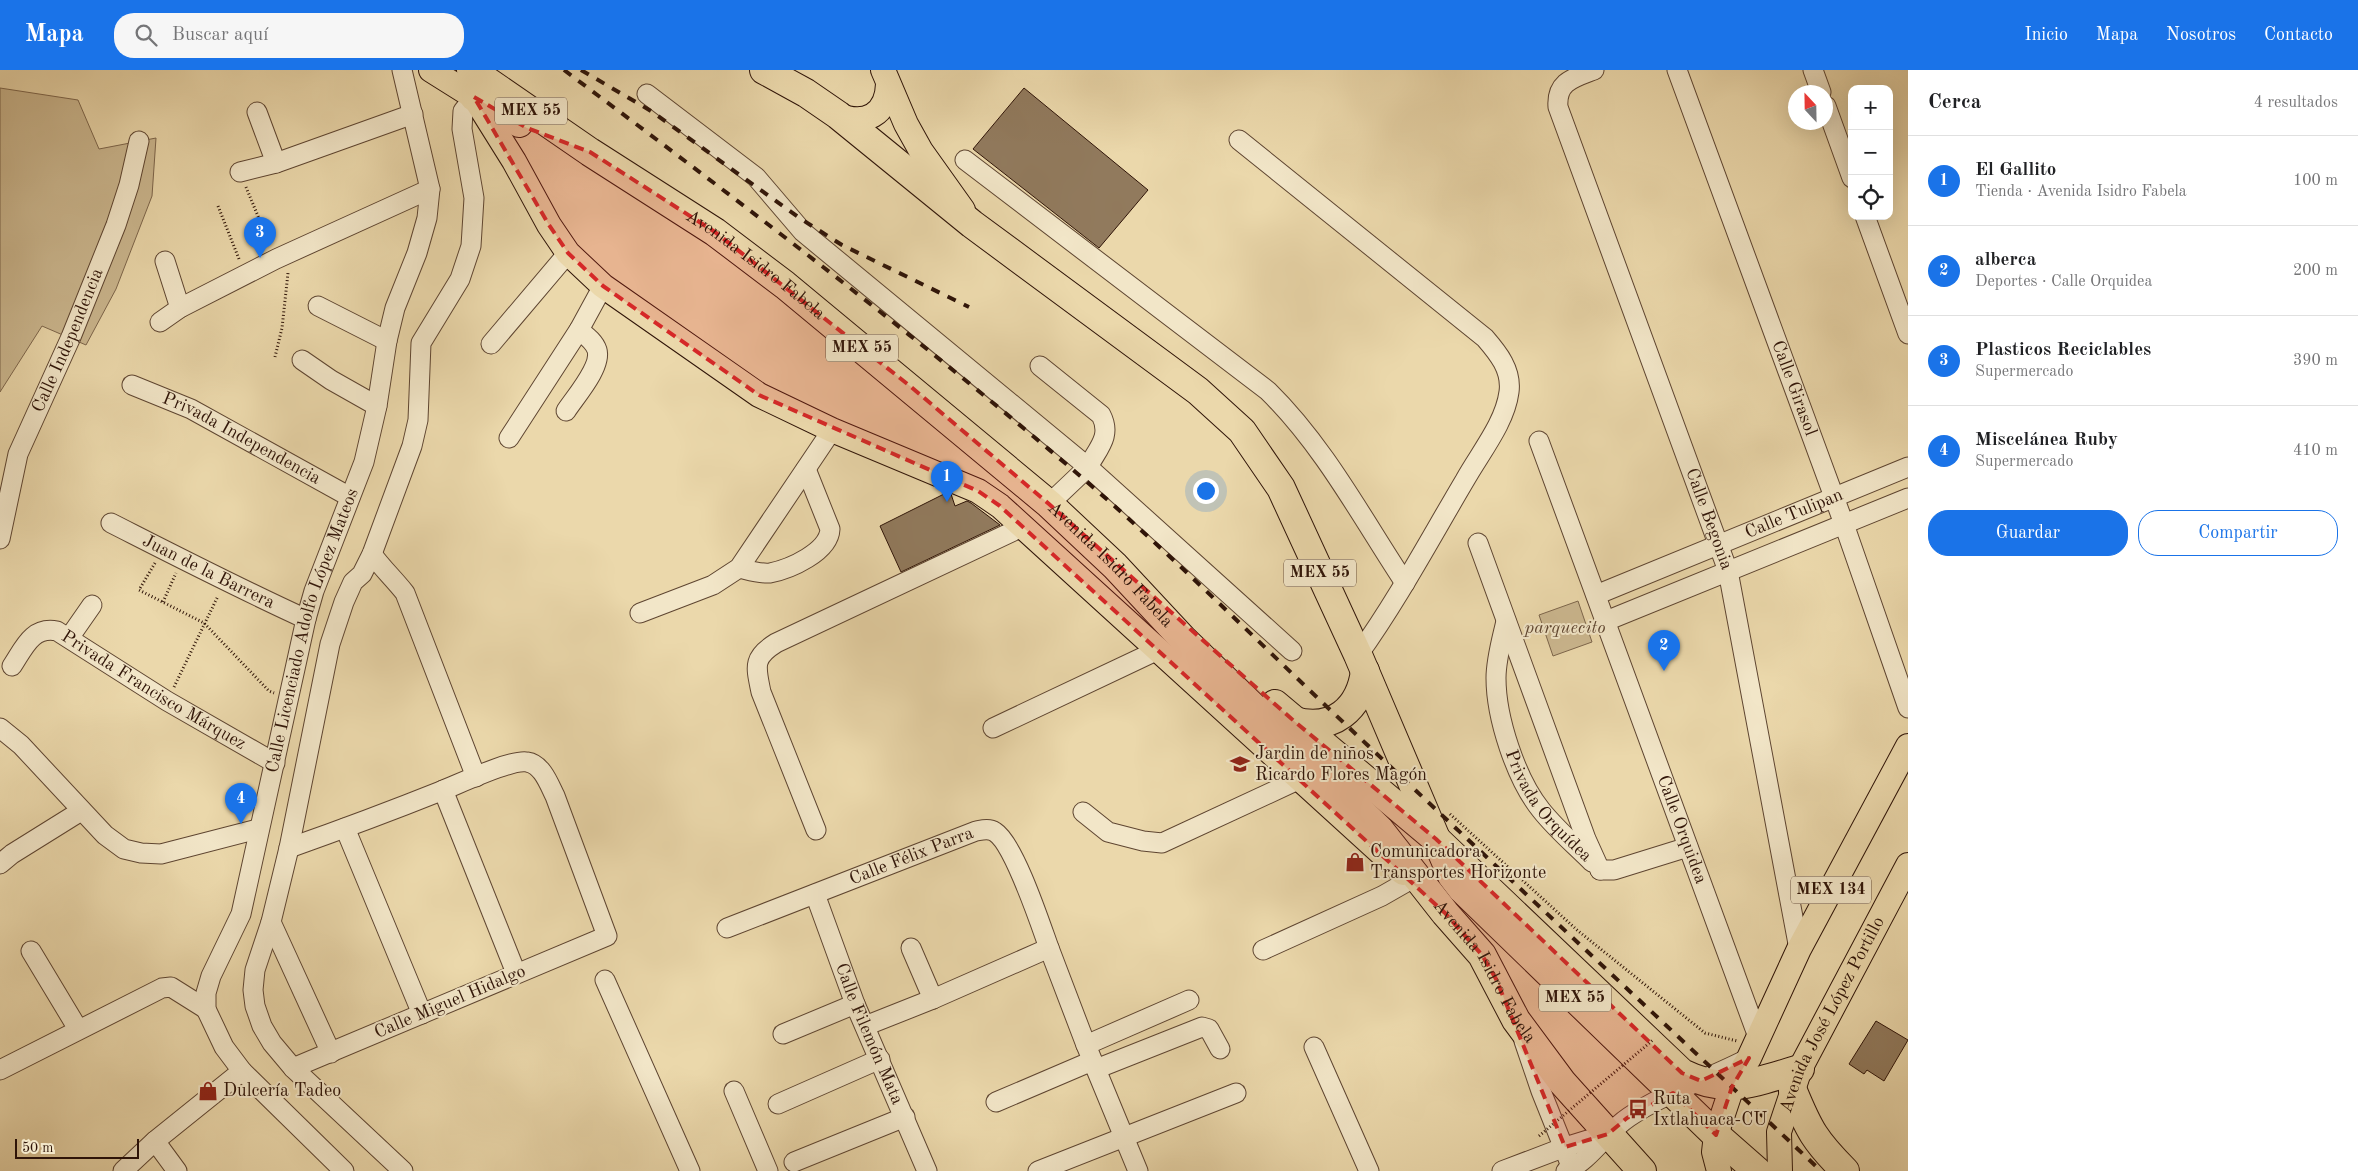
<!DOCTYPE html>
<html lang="es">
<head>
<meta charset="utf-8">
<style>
  :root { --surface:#fff; --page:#f6f6f6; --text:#202124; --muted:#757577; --line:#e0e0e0; --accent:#1a73e8 }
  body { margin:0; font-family:"Old Standard TT",serif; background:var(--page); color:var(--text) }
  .controls { position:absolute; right:15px; top:15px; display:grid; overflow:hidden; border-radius:10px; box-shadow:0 5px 20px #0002 }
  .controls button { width:45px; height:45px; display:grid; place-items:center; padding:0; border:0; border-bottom:1px solid var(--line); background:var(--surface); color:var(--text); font:25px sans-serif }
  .compass { position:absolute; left:1788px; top:15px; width:45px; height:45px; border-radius:50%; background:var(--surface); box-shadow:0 5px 20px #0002; rotate:338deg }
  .scale { position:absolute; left:15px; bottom:12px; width:124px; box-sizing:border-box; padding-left:5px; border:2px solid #2f1408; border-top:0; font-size:14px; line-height:18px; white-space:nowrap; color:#2f1408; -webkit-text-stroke:4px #f2e6c8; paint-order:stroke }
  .you { position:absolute; left:1205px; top:420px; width:18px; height:18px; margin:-12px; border:4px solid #fff; border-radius:50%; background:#1a73e8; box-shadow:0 0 0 8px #1a73e833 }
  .badge { display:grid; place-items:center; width:32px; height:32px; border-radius:50%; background:var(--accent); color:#fff; font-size:16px; font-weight:700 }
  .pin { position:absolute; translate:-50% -41px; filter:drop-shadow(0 1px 2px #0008) }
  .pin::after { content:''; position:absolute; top:26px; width:18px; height:15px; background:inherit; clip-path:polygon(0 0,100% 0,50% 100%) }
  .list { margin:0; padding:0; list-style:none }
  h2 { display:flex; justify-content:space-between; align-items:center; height:65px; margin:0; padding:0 20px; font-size:21px }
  h2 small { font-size:16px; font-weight:400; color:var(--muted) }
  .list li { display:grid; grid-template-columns:32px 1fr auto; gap:15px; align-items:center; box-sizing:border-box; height:90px; padding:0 20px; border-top:1px solid var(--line) }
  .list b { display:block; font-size:19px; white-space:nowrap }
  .list p { margin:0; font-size:16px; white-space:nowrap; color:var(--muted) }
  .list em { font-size:16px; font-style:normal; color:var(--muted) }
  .actions { display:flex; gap:10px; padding:15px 20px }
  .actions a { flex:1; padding:11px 0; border:1px solid var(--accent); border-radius:20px; text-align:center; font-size:18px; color:var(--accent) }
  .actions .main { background:var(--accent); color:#fff }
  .icon { flex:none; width:28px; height:28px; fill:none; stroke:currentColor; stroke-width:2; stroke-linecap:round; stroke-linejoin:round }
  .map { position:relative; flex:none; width:1908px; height:1101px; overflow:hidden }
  header { display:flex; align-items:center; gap:30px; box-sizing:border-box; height:70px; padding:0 25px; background:var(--accent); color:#fff }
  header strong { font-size:24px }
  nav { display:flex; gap:28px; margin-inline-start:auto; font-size:18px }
  .search { width:350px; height:45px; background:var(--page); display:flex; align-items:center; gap:12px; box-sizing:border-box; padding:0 18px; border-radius:20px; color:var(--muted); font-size:19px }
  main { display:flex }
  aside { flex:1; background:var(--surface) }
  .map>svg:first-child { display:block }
  .green { fill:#cbb78f; stroke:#7d664c }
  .building { fill:#917a5d; stroke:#2f1408 }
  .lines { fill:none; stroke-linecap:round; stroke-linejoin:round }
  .minor-casing { stroke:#5e4531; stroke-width:21 }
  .major-casing { stroke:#2f1408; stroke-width:26 }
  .highway-casing { stroke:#2f1408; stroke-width:30 }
  .path { stroke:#2f1408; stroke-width:3; stroke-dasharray:1 2.5; stroke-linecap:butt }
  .minor { stroke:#f2e6c8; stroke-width:19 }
  .major { stroke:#ebd8ab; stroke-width:24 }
  .highway { stroke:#ebd8ab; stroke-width:28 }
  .rail { stroke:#2f1408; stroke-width:4; stroke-dasharray:9 9; stroke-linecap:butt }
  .path-bridge { stroke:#2f1408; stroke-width:3; stroke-dasharray:1 2.5; stroke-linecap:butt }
  .marked { fill:#d62828; fill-opacity:0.2; stroke:#d62828; stroke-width:4; stroke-dasharray:10 6; stroke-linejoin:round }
  .labels { text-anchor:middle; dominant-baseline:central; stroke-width:4; stroke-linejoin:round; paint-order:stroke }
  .shield { fill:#f2e6c8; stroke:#6a5342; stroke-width:1 }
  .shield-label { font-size:16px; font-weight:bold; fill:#2f1408 }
  .street-label { font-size:18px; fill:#2f1408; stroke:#f2e6c8 }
  .park-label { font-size:18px; font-style:italic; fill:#5e4530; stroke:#f2e6c8 }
  .poi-label { font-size:18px; fill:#2f1408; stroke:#f2e6c8; text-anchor:start }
</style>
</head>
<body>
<header>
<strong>Mapa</strong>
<div class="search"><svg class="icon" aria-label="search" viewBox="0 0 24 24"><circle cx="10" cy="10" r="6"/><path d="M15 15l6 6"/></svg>Buscar aquí</div>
<nav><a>Inicio</a><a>Mapa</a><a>Nosotros</a><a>Contacto</a></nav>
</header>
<main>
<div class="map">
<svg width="1908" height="1101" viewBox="0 0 1908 1101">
  <rect width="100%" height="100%" fill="#ebd8ab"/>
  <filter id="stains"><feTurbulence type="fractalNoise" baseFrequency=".004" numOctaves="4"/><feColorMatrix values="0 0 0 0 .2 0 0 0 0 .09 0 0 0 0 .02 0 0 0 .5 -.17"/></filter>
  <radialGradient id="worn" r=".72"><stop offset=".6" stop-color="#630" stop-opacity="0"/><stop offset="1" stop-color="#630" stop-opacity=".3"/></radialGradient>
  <path class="green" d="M0,18l78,12 21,49 57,-11 -4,58 -36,93 -30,56 -44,-19 -42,66z
    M1578,531l14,41 -39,14 -14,-41z"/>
  <path class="building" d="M1024,18l124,102 -49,58 -126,-99z
    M946,423l5,1 4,12 12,-5 4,2 29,22 -99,47 -21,-46z
    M1876,951l32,19 -24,41 -17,-11 -3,4 -15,-10z"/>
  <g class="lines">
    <defs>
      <g id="minor">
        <path id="s1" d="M1594,0c-21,8 -38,12 -36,37l170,464 71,378"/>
        <path id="s2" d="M1677,0l167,454 64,184"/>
        <path d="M1813,0l8,22"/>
        <path d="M647,24l109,83 47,55 285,235c10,-19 24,-31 13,-52l-61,-49"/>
        <path d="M1826,36l26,72"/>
        <path d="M257,42l19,51"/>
        <path d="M1239,70l246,198c13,15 27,32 24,54 -4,31 -29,61 -44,88 -35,59 -67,119 -107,175"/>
        <path d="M965,90l303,231c56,55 94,127 137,192"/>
        <path d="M240,102l36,-9 137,-49"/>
        <path d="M1865,146l43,118"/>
        <path d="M165,191l15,47"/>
        <path d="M318,236l69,35"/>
        <path d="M160,252l20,-14 96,-49 154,-70"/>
        <path d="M491,274l77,-91"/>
        <path d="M302,290l29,20 46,26"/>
        <path id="s3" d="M132,315l59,24 159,88"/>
        <path d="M566,341c9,-14 36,-44 31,-61 -3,-9 -12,-15 -18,-20"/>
        <path d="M509,368l70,-108 24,-44"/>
        <path id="s4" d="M1539,371l219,596"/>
        <path d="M1049,434l39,-37 204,184"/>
        <path id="s5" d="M111,453c65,33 129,66 195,96"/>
        <path id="s6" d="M0,469l18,-85 53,-117 45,-112 13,-40 10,-44"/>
        <path d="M1478,473l108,296 14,31"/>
        <path d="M372,484c10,14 22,25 33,39l71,184"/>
        <path d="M739,498c9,2 20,6 31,5 20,-4 59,-21 60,-44l-24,-60"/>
        <path id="s7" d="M1596,525l312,-128"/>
        <path d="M640,543l73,-28 26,-17 93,-138"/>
        <path id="s8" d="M1506,551c-4,18 -10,38 -10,57 0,40 20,101 45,132 15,19 34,35 51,52"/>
        <path d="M1606,551l302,-123"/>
        <path d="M69,568l23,-33"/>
        <path id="s9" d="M12,596c12,-18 20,-40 45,-35l110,70 108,62"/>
        <path d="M0,658l21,17 84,90 19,14 17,4 20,1 97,-25"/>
        <path d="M993,658l165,-78"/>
        <path d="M443,720l73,183"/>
        <path d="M1083,742l25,20 35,9 19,2 138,-64"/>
        <path d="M345,758l77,186"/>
        <path d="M816,760l-55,-138c-5,-25 -9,-34 15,-49l246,-116"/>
        <path d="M289,778c51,-18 102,-37 152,-57 18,-7 70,-32 86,-29 15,2 22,22 28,34l52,140 -314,132"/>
        <path d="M0,794l12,-10 69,-43"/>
        <path d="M1600,800h14l74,-23"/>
        <path id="s10" d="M815,824l40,110 72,167"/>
        <path d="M271,852l60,131"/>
        <path id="s11" d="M727,858l249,-97c6,-1 13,-3 19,1 19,12 45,91 54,116l-116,51 -68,27"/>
        <path d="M911,878l22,51"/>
        <path d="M1049,878l37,97 52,126"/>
        <path d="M1263,880l119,-54 28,-16"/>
        <path d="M31,881l47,78"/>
        <path d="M605,910l85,191"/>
        <path d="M783,964l72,-30"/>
        <path d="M1524,971l17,50 32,80"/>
        <path d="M1086,975l103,-45"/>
        <path d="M1314,977l55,124"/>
        <path d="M1096,999l106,-42 7,2 11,20"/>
        <path d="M0,1000l162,-82 9,-1 35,22"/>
        <path d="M734,1021l34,80"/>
        <path d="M996,1032l96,-41"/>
        <path d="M778,1034l102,-45"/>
        <path d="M155,1071l22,30"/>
        <path d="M794,1092l111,-45"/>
        <path d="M123,1101l32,-30 87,-70"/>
        <path id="s12" d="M344,1101l-102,-100 -18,-24 -18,-38v-16l5,-17 30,-62 65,-295 8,-28 50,-129 13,-56 10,-65 8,-33 22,-55 10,-35 3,-29 -28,-119"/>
        <path d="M403,1101l-110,-103 -21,-25 -10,-17 -7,-20 -2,-16 2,-20 16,-48 18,-74 41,-204 14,-42 9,-20 9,-8 10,-20 40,-108 6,-26 3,-77 39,-64 11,-33 3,-48 -12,-69 1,-18 11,-14"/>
        <path d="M1038,1101l198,-78"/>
        <path d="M1502,1101l63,-24 42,-13"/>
        <path d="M1566,1101c25,-11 40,-39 63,-54 37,-25 80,-38 120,-59"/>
      </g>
      <g id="major">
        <path d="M431,0l43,27 40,64 35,64 19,28 35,33 156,109 73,35 146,61 22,15 403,367"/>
        <path d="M883,0l23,54 15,27 42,59"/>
        <path d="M838,45c27,11 49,0 50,-31"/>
        <path d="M1719,1101l-5,-19 2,-17 16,-48 17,-29 50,-109 109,-203"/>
        <path id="s13" d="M1780,1101l-1,-39 21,-63 108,-204"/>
      </g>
      <g id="highway">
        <path id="s14" d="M471,0l119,82 125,80 70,53 264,219 66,62 68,73 196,190 66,84 37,42 34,65 46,62 80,89"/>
        <path d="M764,0l42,23 32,22 134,109 226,167 44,40 39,57 77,167 94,221 10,13 254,246 41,36"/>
        <path d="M474,27l45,26"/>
        <path d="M1275,634l161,135 246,234c47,23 72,9 118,-4"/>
        <path d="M1294,651c39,11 66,-12 71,-50"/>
        <path d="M1793,1021c16,39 22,50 52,80"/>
      </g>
    </defs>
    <use href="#minor" class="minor-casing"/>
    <use href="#major" class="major-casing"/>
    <use href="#highway" class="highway-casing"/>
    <path class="path" d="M246,117l23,56
      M218,136l21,53
      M275,287l7,-29 6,-55
      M155,493l-16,27 65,33 65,68 5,2
      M163,532l13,-29
      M174,617l44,-91
      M1450,744l127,116 128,103 32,8"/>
    <use href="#minor" class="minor"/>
    <use href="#major" class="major"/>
    <use href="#highway" class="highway"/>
    <path class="rail" d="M564,0c175,131 349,263 515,405 92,79 176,164 264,247 159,150 319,299 478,449
      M581,0l70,41 150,108 41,26 127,62"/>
    <path class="path-bridge" d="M1539,1066l115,-97"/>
  </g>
  <path class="marked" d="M474,27l53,31 63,24 125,80 195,154 139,118 245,217 142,118 246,234 19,8 48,-23 -17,29 -16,48 -43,-42 -46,25 -19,16 -43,13 -69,-168 -14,-24 -37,-42 -445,-407 -22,-15 -219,-96 -156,-109 -35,-33 -19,-28z"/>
  <defs>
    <symbol id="school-bare" viewBox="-9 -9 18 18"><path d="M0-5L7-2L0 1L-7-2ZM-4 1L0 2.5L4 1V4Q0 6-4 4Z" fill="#8f2418" stroke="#f2e6c8" stroke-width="2.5" paint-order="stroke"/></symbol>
    <symbol id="shop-bare" viewBox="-9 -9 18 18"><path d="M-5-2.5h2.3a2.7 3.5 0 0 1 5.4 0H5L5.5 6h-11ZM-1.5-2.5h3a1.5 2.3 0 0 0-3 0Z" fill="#8f2418" stroke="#f2e6c8" stroke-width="2.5" paint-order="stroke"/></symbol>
    <symbol id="bus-bare" viewBox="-9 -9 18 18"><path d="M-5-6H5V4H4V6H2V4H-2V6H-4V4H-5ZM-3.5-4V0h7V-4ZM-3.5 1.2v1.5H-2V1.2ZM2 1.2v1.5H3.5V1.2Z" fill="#8f2418" stroke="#f2e6c8" stroke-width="2.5" paint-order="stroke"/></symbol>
  </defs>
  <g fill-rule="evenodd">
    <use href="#school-bare" x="1226" y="680" width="28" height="28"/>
    <use href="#shop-bare" x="1341" y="778" width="28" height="28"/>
    <use href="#shop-bare" x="194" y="1007" width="28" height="28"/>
    <use href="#bus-bare" x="1624" y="1025" width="28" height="28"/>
  </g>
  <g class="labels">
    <g class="shield">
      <rect x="495" y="27.5" width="72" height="27" rx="4"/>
      <rect x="826" y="264.5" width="72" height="27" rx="4"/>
      <rect x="1284" y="489.5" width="72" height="27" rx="4"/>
      <rect x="1791" y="806.5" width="80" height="27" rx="4"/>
      <rect x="1539" y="914.5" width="72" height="27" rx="4"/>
    </g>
    <g class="shield-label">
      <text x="531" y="41">MEX 55</text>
      <text x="862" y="278">MEX 55</text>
      <text x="1320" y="503">MEX 55</text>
      <text x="1831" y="820">MEX 134</text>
      <text x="1575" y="928">MEX 55</text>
    </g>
    <g class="street-label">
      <text stroke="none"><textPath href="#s14" startOffset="345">Avenida Isidro Fabela</textPath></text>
      <text stroke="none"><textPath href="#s6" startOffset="211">Calle Independencia</textPath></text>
      <text stroke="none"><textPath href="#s2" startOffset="339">Calle Girasol</textPath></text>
      <text stroke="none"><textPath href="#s3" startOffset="122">Privada Independencia</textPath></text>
      <text stroke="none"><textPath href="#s7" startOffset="214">Calle Tulipan</textPath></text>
      <text stroke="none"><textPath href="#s1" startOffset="496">Calle Begonia</textPath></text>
      <text stroke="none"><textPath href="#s14" startOffset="810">Avenida Isidro Fabela</textPath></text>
      <text stroke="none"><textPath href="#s5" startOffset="109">Juan de la Barrera</textPath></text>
      <text stroke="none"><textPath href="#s12" startOffset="610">Calle Licenciado Adolfo López Mateos</textPath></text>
      <text stroke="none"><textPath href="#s9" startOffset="175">Privada Francisco Márquez</textPath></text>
      <text stroke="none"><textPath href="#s8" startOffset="200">Privada Orquídea</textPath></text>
      <text stroke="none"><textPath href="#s4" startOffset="414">Calle Orquidea</textPath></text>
      <text stroke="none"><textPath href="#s11" startOffset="198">Calle Félix Parra</textPath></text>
      <text stroke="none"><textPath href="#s14" startOffset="1365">Avenida Isidro Fabela</textPath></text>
      <text transform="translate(450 932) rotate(-23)">Calle Miguel Hidalgo</text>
      <text stroke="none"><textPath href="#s13" startOffset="168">Avenida José López Portillo</textPath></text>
      <text stroke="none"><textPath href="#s10" startOffset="150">Calle Filemón Mata</textPath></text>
    </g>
    <g class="park-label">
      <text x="1565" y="558">parquecito</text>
    </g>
    <g class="poi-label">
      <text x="1255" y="684">Jardin de niños<tspan x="1255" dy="21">Ricardo Flores Magón</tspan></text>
      <text x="1370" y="782">Comunicadora<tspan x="1370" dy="21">Transportes Horizonte</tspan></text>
      <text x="223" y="1021">Dulcería Tadeo</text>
      <text x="1653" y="1029">Ruta<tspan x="1653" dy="21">Ixtlahuaca-CU</tspan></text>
    </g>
  </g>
  <rect width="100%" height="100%" filter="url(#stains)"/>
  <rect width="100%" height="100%" fill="url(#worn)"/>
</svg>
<div class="controls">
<button>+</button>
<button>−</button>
<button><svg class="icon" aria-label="locate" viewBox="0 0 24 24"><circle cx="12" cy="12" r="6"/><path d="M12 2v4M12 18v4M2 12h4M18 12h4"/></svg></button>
</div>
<svg class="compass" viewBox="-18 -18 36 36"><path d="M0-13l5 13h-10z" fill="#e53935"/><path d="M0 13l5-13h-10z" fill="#757577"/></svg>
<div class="scale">50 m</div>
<div class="you"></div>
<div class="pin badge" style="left:947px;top:432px">1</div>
<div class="pin badge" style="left:1664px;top:601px">2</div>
<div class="pin badge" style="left:260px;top:188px">3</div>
<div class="pin badge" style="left:241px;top:754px">4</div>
</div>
<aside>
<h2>Cerca<small>4 resultados</small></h2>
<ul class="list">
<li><span class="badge">1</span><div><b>El Gallito</b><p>Tienda · Avenida Isidro Fabela</p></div><em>100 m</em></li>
<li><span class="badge">2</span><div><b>alberca</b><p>Deportes · Calle Orquidea</p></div><em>200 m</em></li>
<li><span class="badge">3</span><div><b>Plasticos Reciclables</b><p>Supermercado</p></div><em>390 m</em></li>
<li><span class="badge">4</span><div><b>Miscelánea Ruby</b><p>Supermercado</p></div><em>410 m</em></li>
</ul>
<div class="actions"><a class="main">Guardar</a><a>Compartir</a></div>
</aside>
</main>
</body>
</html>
